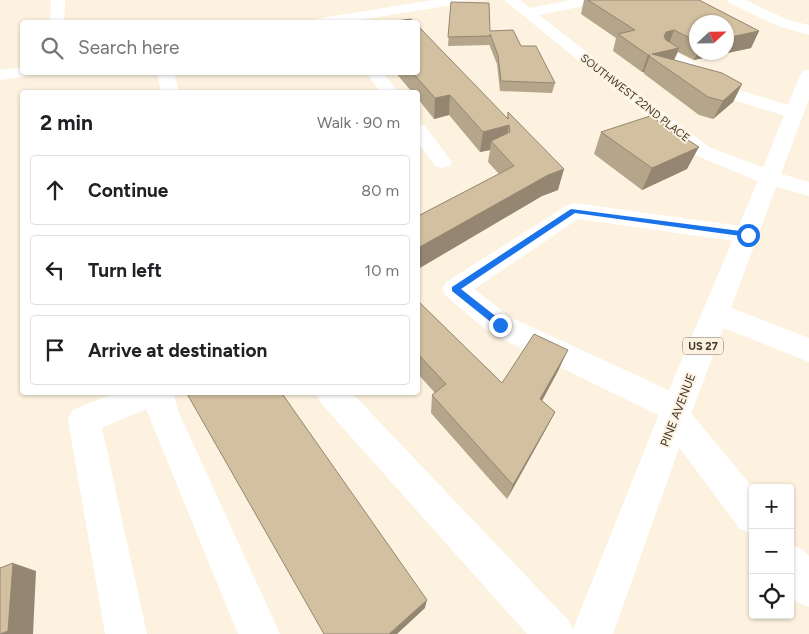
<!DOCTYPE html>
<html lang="en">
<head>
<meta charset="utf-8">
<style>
  :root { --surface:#fff; --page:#f6f6f6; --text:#202124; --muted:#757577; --line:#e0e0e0 }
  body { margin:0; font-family:Figtree,sans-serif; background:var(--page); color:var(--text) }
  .controls { position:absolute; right:15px; bottom:15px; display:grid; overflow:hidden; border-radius:5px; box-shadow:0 1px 4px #0004 }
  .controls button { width:45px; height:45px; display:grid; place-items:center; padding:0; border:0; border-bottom:1px solid var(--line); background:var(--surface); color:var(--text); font:25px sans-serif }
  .compass { position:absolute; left:689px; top:15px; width:45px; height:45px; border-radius:50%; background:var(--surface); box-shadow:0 1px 4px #0004; rotate:68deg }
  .stop { position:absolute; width:15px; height:15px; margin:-11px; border:4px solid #1a73e8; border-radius:50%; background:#fff }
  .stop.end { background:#1a73e8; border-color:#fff; box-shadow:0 1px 5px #0008 }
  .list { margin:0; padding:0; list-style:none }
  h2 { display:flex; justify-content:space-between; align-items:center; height:65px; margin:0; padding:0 20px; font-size:21px }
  h2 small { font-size:16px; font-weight:400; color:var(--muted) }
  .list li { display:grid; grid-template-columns:32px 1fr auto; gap:15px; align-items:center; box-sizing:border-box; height:70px; margin:0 10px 10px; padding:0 10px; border:1px solid var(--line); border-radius:5px }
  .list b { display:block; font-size:19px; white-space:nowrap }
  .list em { font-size:16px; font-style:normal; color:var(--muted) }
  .icon { flex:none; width:28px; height:28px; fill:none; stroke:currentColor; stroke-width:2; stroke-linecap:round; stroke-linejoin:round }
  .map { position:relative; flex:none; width:809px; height:634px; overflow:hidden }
  .search { position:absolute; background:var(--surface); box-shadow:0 1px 4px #0004; left:20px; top:20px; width:400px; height:55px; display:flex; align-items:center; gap:12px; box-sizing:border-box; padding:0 18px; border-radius:5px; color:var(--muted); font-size:19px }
  .panel { position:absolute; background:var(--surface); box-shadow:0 1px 4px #0004; left:20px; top:90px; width:400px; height:305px; border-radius:5px }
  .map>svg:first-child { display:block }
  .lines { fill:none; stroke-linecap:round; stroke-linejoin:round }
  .minor { fill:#fff; fill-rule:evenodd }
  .highway { fill:#fff; fill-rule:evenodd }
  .wall { fill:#b5a58a; fill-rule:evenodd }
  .shaded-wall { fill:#948671 }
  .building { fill:#d3c0a1; stroke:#948671 }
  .route { fill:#1a73e8 }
  .labels { text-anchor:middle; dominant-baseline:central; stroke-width:4; stroke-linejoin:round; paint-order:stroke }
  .far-street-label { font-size:11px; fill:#40382c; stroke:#fdf2df }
  .shield { fill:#fdf2df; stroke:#797062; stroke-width:1 }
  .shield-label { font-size:11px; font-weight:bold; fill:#40382c }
  .street-label { font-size:12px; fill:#40382c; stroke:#fdf2df }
</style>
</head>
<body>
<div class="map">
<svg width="809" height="634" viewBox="0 0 809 634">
  <rect width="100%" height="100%" fill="#fdf2df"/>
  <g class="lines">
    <path class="minor" d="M51,0h14l-1,22h-14z
      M433,0h33l-7,4 -113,18h-31l2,-3 5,-1z
      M504,0h16l10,8 41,-8h29l-7,4 -54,11 170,132 69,26 31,9v14l-47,-13 -67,-28z
      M727,0h18l43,20 21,5v10l-31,-9 -49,-23z
      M667,48l6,2 69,41 60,18 2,4 -2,4 -7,2 -65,-20 -69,-43 -2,-3 2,-3z
      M22,67v5h8l-2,4 -28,4v-10z
      M157,72h17l5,20h-18z
      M366,72h17l15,20h-18z
      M418,124l7,2 27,36 -3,4 -7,2 -7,-2 -17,-23z
      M574,203l174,24 8,2 4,6 -4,6 -8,2 -170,-24 -104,70 36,28 178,82 5,10 -2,4 62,75v46l-13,-5 -76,-102 -4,-11 -170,-83 -44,-37 -4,-7 4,-7 120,-76z
      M716,302l93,36v24l-103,-41 -4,-8 4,-8z
      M116,392h57l6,21 101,221h-42l-92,-225 -44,19 45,206h-42l-37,-214 5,-10z
      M316,392h35l217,228 7,14h-48l-207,-232z
      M790,544l13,6 6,6v51l-14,-6 -5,-7z"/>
    <path class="highway" d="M809,70v29l-116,310 -80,225h-42l90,-225 98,-231 41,-103 3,-4z"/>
  </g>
  <path class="wall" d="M584,0h115l60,31 -8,17 -57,12 -16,-8 -4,8 68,24 -9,18 -20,17 -14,-4 -56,-42 1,-1h-2l-29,-21 3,-13 -35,-24zM696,22l30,30h-30z
    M451,2l39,29 65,52 -3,10 -52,-2 -3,-27 -8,-20v1l-41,1z
    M395,72h23l89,46 1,-6 50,78 -16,6 -124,73v-53l81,-42 -11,-12 2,-12 -10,2 -31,-37 -15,4 -16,-20v-7h-6z
    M601,132l86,37 -45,21 -48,-36z
    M418,301l84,82 57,-14 -17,32 13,11 -9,17 -39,70 -76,-86 1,-18 3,-2 -17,-19z"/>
  <path class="shaded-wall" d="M674,30l-6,16 -9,3 7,-17z
    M759,31l-8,17 -57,12 4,-8h28v-14z
    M679,48l-7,17 -20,-11z
    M648,55h2l-6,17h-2z
    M742,84l-9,18 -20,17 10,-18z
    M450,95l-1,20 -15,4 1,-21z
    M509,125l-4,21 -14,-5 -1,9 -10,2 3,-20z
    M699,147l-12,22 -45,21 10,-22z
    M564,169l-6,21 -16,6 -124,73v-21l130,-73z
    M568,350l-9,19 -26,48 7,-18z
    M555,412l-9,17 -39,70 6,-14z
    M13,563l23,8 -3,63h-32z
    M427,600l-2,8 -28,26h-8z"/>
  <path class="building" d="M588,0h111l60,31 -33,7v-16h-30v19l-22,-11 -8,2 -2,5 2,3 13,8 -27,6 70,19 20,11 -19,17 -15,-4 -59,-41 1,-1h-2l-30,-21 17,-4z
    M451,2l38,1 1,28 23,-1 8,16h15l19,37 -54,-2 -3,-26 -8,-21v2l-42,1z
    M411,19l3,3h-26z
    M418,26l90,93v-7l56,57 -16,6 -130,73v-32l96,-50 -23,-25 19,-9 -1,-7 -26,7 -33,-37 -15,3 -23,-26h6z
    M650,116l49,31 -47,21 -51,-36z
    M418,301l84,82 32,-49 34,16 -28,49 15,13 -42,73 -81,-90 14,-11 -28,-30z
    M186,392h95l146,208 -38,34h-65z
    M13,563l-5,68 -8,3v-66z"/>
  <path class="route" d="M571,209l177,23 4,3 -4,2 -173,-24 -114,76 42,33v5h-6l-45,-36v-4z"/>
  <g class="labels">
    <g class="far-street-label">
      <text transform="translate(635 98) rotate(38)">SOUTHWEST 22ND PLACE</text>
    </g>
    <rect class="shield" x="683" y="337.5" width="40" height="17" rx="4"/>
    <g class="shield-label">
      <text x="703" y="346">US 27</text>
    </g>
    <g class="street-label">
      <text transform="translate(678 410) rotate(-69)">PINE AVENUE</text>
    </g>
  </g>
</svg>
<div class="controls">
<button>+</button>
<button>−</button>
<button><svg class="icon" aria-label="locate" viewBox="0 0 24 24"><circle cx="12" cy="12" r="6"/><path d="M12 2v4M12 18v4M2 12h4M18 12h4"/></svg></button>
</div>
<svg class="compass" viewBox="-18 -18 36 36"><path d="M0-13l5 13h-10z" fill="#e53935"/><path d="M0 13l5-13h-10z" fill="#757577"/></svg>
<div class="stop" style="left:748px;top:235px"></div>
<div class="stop end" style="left:500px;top:325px"></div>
<div class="search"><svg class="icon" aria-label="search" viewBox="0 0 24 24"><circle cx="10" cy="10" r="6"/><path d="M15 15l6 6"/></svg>Search here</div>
<section class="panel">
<h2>2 min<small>Walk · 90 m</small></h2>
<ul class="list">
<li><svg class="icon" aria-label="ahead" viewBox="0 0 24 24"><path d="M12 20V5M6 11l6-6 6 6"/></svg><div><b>Continue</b></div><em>80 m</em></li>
<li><svg class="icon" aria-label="left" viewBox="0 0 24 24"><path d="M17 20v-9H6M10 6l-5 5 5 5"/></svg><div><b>Turn left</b></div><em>10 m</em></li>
<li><svg class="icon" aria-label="arrive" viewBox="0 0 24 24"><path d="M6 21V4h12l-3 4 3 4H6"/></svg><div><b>Arrive at destination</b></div></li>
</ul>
</section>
</div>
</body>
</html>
